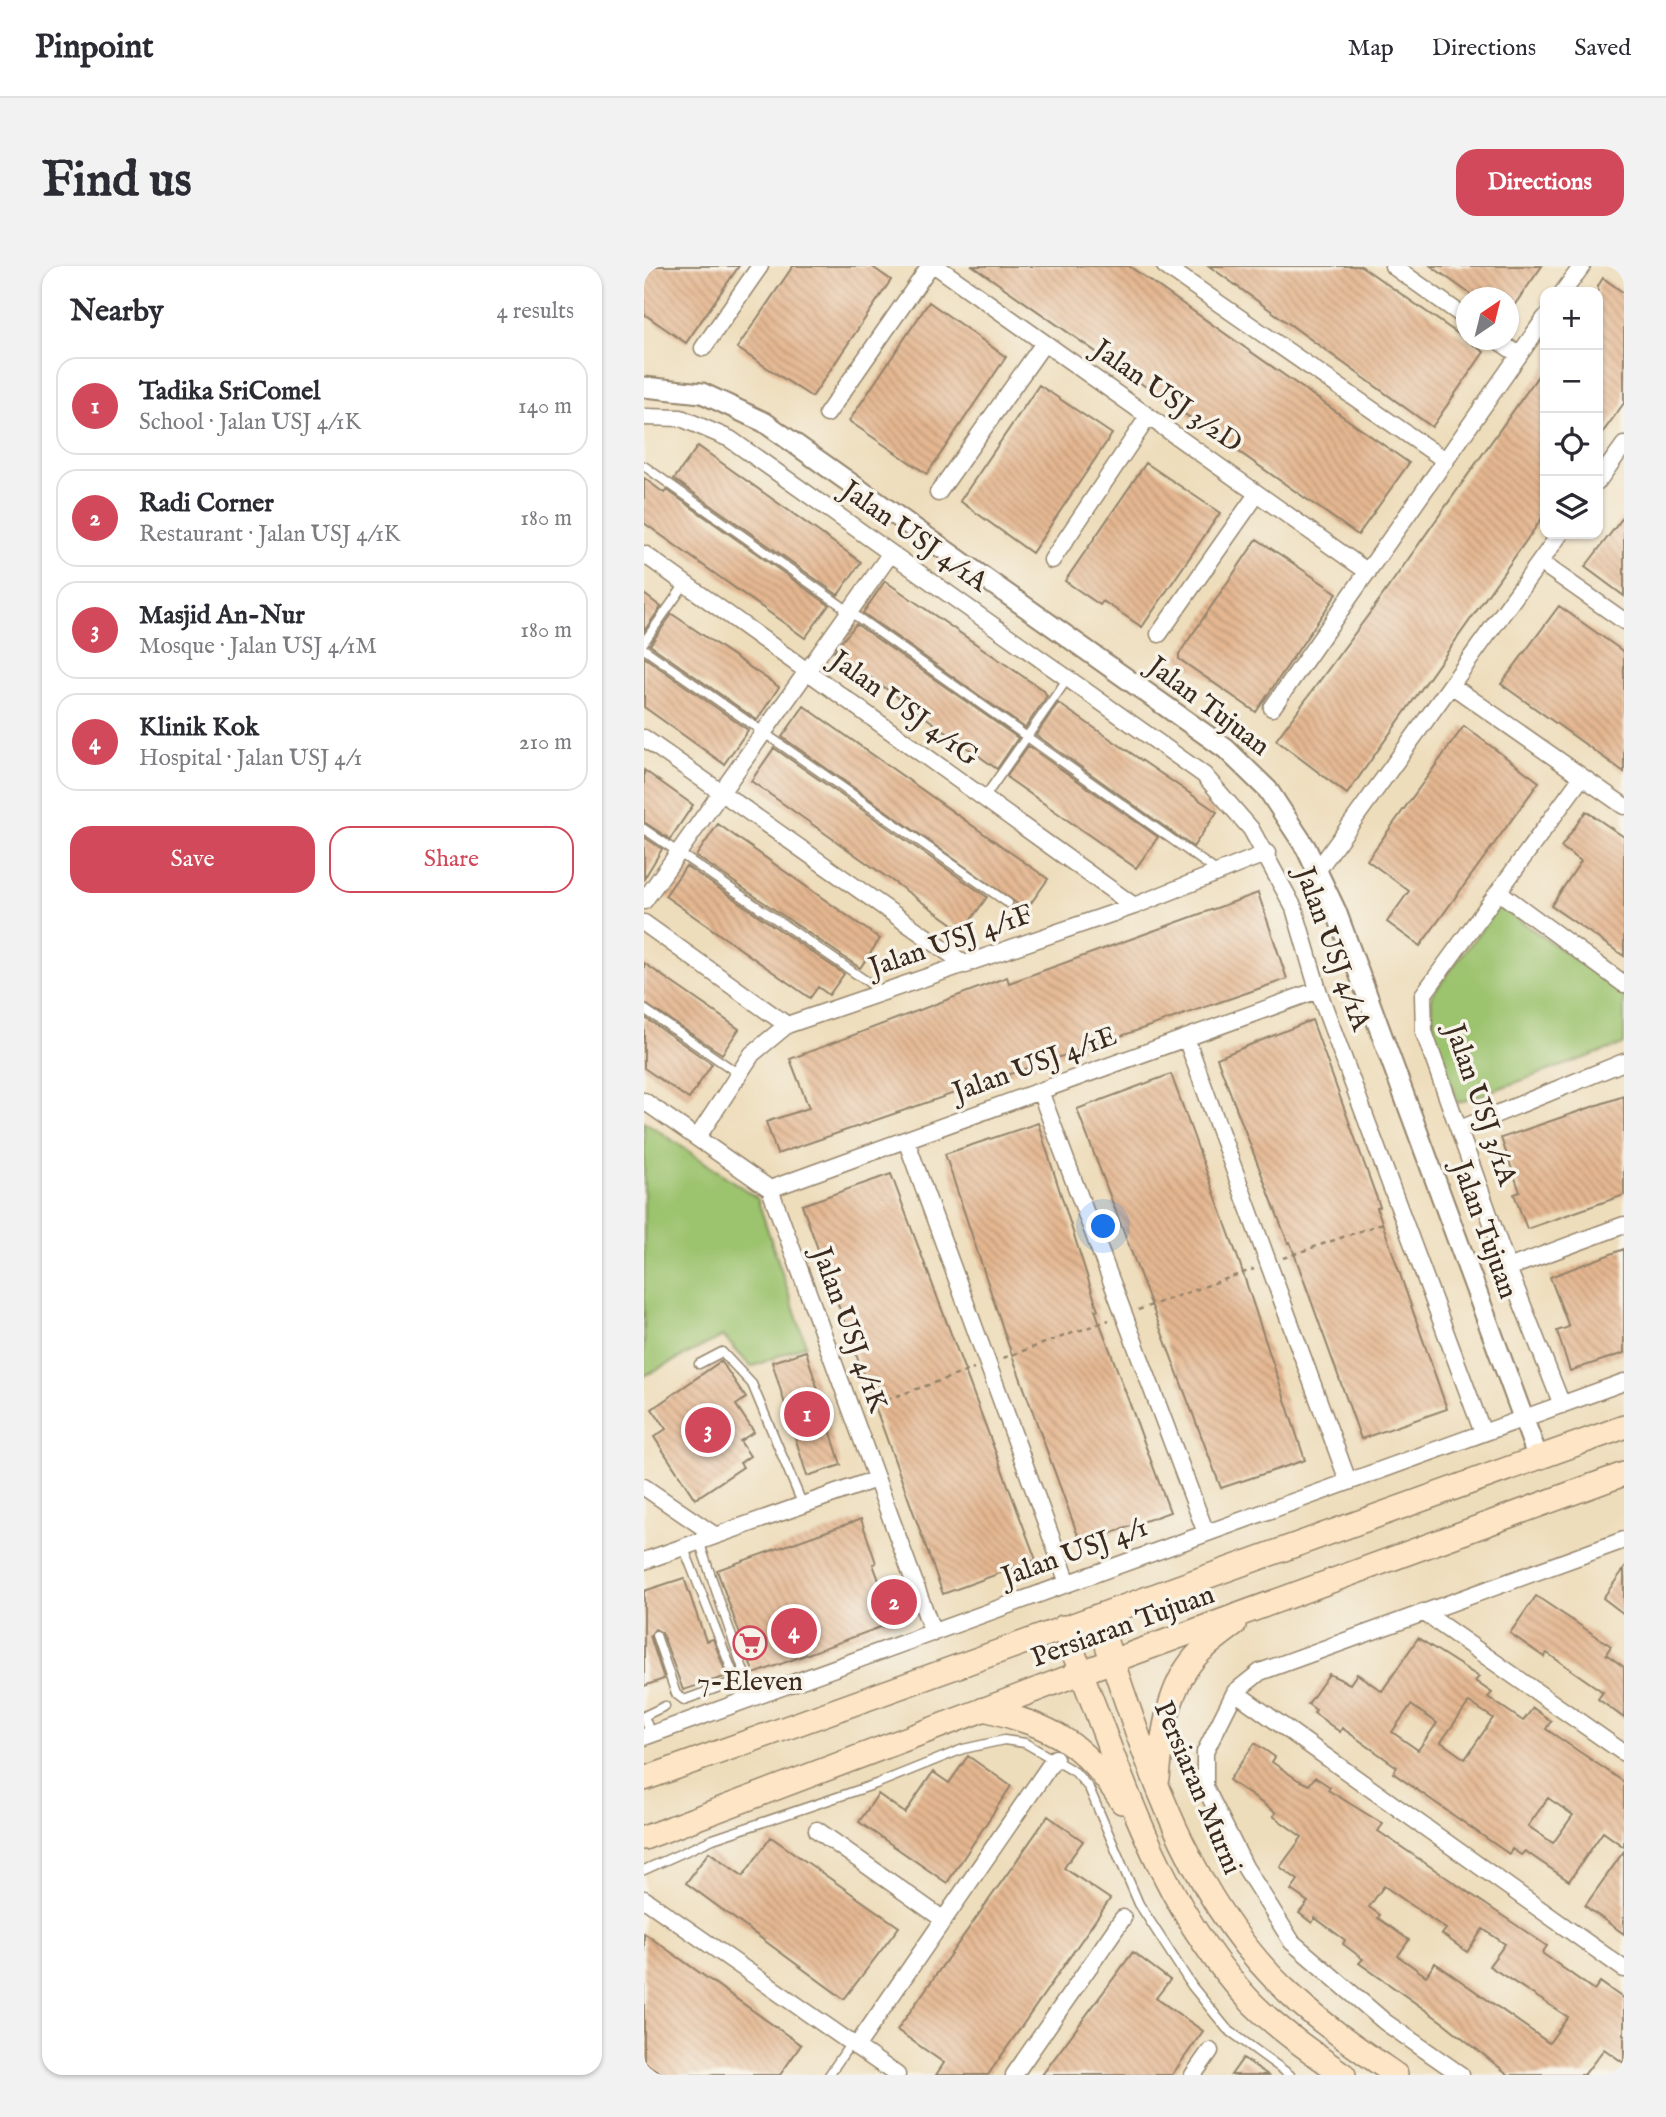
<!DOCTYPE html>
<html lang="en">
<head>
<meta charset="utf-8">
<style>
  :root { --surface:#fff; --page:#f2f2f3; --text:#2b2b33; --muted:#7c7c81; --line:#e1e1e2; --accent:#d1495b }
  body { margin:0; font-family:"IM FELL English",serif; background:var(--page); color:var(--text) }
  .controls { position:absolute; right:21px; top:21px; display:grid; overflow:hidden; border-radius:14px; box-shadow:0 2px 5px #0004 }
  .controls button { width:63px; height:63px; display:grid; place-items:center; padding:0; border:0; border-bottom:2px solid var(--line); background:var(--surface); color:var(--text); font:35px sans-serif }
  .compass { position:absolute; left:812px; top:21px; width:63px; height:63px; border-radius:50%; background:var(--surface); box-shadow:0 2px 5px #0004; rotate:35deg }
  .you { position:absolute; left:460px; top:961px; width:24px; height:24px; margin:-18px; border:5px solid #fff; border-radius:50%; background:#1a73e8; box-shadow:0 0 0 10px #1a73e833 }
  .badge { display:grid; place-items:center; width:46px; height:46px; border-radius:50%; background:var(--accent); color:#fff; font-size:23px; font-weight:700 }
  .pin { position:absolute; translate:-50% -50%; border:4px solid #fff; box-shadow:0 2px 7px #0006 }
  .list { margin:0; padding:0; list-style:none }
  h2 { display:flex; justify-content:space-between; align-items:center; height:91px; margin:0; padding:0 28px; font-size:30px }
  h2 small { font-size:23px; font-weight:400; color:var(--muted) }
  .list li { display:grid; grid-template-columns:46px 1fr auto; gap:21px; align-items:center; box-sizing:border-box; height:98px; margin:0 14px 14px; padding:0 14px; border:2px solid var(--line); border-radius:21px }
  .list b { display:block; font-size:26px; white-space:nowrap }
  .list p { margin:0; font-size:23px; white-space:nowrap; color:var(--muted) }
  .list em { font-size:23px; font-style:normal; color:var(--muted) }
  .actions { display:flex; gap:14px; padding:21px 28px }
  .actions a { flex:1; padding:16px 0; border:2px solid var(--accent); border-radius:21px; text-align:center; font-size:24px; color:var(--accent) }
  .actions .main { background:var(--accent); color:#fff }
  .icon { flex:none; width:38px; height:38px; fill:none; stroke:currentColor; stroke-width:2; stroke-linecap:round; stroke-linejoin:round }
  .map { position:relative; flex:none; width:980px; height:1809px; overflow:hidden; border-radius:21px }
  header { display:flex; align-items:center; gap:42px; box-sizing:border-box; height:98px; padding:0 35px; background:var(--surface); border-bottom:2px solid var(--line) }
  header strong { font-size:33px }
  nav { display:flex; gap:38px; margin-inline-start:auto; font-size:24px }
  .intro { display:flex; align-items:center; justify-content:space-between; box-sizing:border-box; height:168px; padding:0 42px }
  h1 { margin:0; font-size:49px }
  .button { padding:18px 32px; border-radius:21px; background:var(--accent); color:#fff; font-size:24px; font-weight:700 }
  main { display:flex; gap:42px; padding:0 42px }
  aside { flex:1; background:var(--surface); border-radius:21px; box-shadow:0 2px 5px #0004 }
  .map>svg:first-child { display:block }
  .park { fill:#9cc36e; stroke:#6c7646; stroke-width:2 }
  .building { fill:url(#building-back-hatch); fill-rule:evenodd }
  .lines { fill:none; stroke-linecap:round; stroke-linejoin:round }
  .service-casing { stroke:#94846c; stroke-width:11 }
  .minor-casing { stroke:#94846c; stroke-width:19 }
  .tertiary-casing { stroke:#94846c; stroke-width:23 }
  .secondary-casing { stroke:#94846c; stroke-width:26 }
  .path { stroke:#94846c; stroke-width:2.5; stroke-dasharray:5 5; stroke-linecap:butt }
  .service { stroke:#fff; stroke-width:8 }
  .minor { stroke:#fff; stroke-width:16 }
  .tertiary { stroke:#fff; stroke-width:19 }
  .secondary { stroke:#fde5c5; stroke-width:23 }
  .labels { text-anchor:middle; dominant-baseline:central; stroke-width:7; stroke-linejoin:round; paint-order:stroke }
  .street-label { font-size:28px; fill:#3b2a1e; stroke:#f7f3e8 }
  .poi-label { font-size:28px; fill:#3b2a1e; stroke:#f7f3e8 }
</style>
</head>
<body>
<header>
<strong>Pinpoint</strong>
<nav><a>Map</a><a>Directions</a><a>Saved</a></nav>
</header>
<div class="intro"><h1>Find us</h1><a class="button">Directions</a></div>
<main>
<aside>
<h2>Nearby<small>4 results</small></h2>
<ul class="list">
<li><span class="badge">1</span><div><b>Tadika SriComel</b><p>School · Jalan USJ 4/1K</p></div><em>140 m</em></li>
<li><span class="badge">2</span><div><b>Radi Corner</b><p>Restaurant · Jalan USJ 4/1K</p></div><em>180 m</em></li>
<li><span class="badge">3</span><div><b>Masjid An-Nur</b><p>Mosque · Jalan USJ 4/1M</p></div><em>180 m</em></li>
<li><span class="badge">4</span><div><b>Klinik Kok</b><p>Hospital · Jalan USJ 4/1</p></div><em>210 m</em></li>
</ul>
<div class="actions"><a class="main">Save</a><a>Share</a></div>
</aside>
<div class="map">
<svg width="980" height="1809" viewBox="0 0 980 1809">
  <defs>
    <pattern id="building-back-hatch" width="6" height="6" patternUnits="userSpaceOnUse" patternTransform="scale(1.75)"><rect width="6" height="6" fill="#e5b791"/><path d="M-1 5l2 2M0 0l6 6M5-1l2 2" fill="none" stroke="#bb9576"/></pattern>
  </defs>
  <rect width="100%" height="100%" fill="#f7f3e8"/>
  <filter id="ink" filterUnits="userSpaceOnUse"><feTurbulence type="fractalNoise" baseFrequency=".0143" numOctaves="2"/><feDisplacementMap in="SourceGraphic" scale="14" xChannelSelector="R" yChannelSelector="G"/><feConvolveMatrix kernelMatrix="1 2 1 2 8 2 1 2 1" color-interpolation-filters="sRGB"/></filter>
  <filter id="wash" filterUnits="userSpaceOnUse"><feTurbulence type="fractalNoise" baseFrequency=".00686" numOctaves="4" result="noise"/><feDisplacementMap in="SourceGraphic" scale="28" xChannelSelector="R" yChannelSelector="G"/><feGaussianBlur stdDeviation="1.57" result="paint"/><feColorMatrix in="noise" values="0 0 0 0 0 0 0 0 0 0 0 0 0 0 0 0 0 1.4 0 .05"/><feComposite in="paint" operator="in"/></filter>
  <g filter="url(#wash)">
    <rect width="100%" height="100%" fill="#edb"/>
    <path class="park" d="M855,640l125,88v50l-166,59 -25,-70 -2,-37z
      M0,855l113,77 49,147 -55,22 -28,-31 -79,40z"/>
    <g id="blocks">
      <path class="building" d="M0,0h95l-53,77 -42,-29z
        M149,0h78l20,14 -79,117 -75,-49z
        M329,0h156l280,197 -51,72z
        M565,0h152l123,86 -52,75z
        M787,0h111l-34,48v-16h-32z
        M959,12l21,15v110l-26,36v-153z
        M285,36l77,55 -79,117 -78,-53z
        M901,100v148l-198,280 -71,-54 104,-141z
        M395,119l73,49 -80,119 -72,-52z
        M54,180l163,116 -23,33 -164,-116z
        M502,197l74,50 -78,114 -39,-26 -3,4 -35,-24z
        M0,212l20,15 3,-3 162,115 -24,33 -161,-115z
        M980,250v80l-39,-29z
        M613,273l80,54 -81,119 -77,-53v-5z
        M241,315l159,110 3,5 -22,32 -162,-115z
        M0,328l17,13 -17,24z
        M915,340l65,46v120l-123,-88z
        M28,348l107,73 -22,33 -107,-75z
        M212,358l162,114 -21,31 -163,-118z
        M0,391l104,73 -24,34 -80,-57z
        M414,437l159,109 -24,35 -157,-112z
        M160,440l244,173 -22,31 -244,-173z
        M820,460l75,56 -119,164 -33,-24 22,-31 -42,-31z
        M384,480l130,91 -22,31 -127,-89 -2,-3z
        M130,482l213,149 -24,34 -212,-150z
        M0,504l49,35 -23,34 -26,-17z
        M942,545l38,26v119l-73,-50 30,-45 -20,-14z
        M74,558l162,115 -20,29 -164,-112z
        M0,571l18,12 -18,30z
        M42,600l158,108 -15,21 -11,-8 -8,11 -145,-102z
        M614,627l29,86 -510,175 -11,-32 43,-14 -19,-49 217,-82 2,6z
        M0,697l95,66 -17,25 -78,-51z
        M0,751l68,47 -23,35 -45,-31z
        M668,754l68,187 -3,1 70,201 -86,30 -71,-197 -2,1 -71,-185z
        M527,808l68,187 66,199 -84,28 -144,-379z
        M980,830v99l-97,34 -13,-35 6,-2 -19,-54z
        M394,857l60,187h-3l75,202 -89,32 -73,-200 -63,-190z
        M247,908l145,386 -93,34 -141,-389z
        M980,983v104l-54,18 -13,-40 12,-4 -19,-50z
        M162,1085l35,114 -34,11 -35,-114z
        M77,1095l25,37 -10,7 18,27 -14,9 10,15 -10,7 3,4 -48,32 -41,-62 12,-8 -14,-20z
        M217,1253l15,44 -3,1 21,58 -140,52 -37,-104z
        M980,1303v45l-21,-16z
        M40,1312l22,63 7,-2 14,37 -44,14 -21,-57 -7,-4 -5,7 14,43 -20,7v-95z
        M892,1330l75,50 -5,8 18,13v51l-26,-19 5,-7 -56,-39 -3,4 -34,-24z
        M774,1372l61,39 -4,4 17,12 -4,4 35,24 10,-13 18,13 -5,8 78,53v65l-21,-15 -34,49 -44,-30 -4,4 -9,-6 -3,5 -116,-81 4,-6 -55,-39 -2,4 -26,-19 2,-3 -8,-6 21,-30 21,10 7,-10 25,17zM825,1436l24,16 -28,41 -24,-17zM767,1439l26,18 -19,27 -26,-18zM904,1532l25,17 -20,28 -25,-17z
        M611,1477l20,14 -3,5 26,18 11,5 6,-8 15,10 -2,3 55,34 -5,7 169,115 -5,7 52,37 6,-8 24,17v64l-20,-14 -20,26h-75l-64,-51 -86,-61 4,-4 -20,-15 2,-4 -30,-22 -3,5 -13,-10 9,-11 -17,-12 7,-10 -18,-13 22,-30 -29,-21 3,-3 -47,-33zM740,1620l62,43 -4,5 25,18 16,-23 22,15 -16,22 79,51 -19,26 -114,-80 -9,13 -28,-20 11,-16 -31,-22 2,-3 -11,-8z
        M324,1490l43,30 -64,97 -88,-61 19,-28 27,19 28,-41 16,11z
        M404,1550l35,25 -19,27 46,31 -122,176h-52l8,-12 -47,-33z
        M127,1571l128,90 -55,72 -158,-116 23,-31 34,24z
        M980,1585v83l-39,-28z
        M0,1667l157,112 -21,30h-116l-20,-13z
        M489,1686l37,28 -14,18 47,33 -31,44h-130z
        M599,1792l25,17h-37z"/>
    </g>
  </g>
  <g filter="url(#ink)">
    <use href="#blocks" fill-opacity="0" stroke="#94846c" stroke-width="2"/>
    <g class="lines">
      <defs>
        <path id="service" d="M0,200l574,406
          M0,376l41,-58
          M0,383l364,254
          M340,532l84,-120
          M0,563l237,162
          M0,743l95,65
          M55,1098l23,-12 30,32 50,119
          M55,1275l54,157
          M39,1280l61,155
          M12,1369l20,59 8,6 52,-19
          M7,1469l-7,-19 21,-10
          M0,1604l69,-31 163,-55 87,-35 41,-9 21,3 50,29 14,16 50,116 53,82 35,43 63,46
          M185,1809l22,-32"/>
        <path id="minor" d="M292,0l432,306
          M521,0l281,195
          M749,0l73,52
          M919,26l19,-26
          M853,74l22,15
          M59,82l57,-82
          M183,148l103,-148
          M0,151l37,1 49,21 474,336 47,54 43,79 24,82 165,443
          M954,215l26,-36
          M294,227l106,-150
          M0,288l490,352
          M408,294l96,-143
          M896,296l84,59
          M515,368l98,-140
          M807,419l173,121
          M628,442l273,-390
          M0,472l322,227
          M673,605l243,-337
          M855,626l125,92
          M0,635l247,-348
          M0,657l143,102
          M542,772l162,443
          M396,825l166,442
          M0,835l126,88 163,444
          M816,863l164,-67
          M53,872l55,-84 35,-29 347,-119 133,-53
          M262,874l162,443
          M126,923l548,-199
          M864,1002l116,-43
          M918,1139l-54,-137 -84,-236 -1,-37 159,-218
          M0,1221l69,47
          M0,1295l232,-82
          M779,1346l201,141
          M591,1426l389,277
          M0,1471l980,-355
          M173,1564l127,90
          M0,1633l253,176
          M212,1781l199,-289
          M370,1809l109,-157
          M549,1809l17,-24
          M817,1809l-76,-53 -93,-80 -47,-75 -40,-80v-35l30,-60 25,-20 364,-132"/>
        <path id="tertiary" d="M0,121l58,6 62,29 462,327 42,41 38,58 30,63 202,547"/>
        <path id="secondary" d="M453,1350c46,132 87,282 194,379 32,30 69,55 105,80
          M419,1361c54,128 90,273 189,376 27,27 61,50 92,72
          M340,1443c69,18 99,32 138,93
          M514,1512c4,-42 10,-95 42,-126 11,-10 23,-19 34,-27
          M0,1513l980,-352
          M0,1572l468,-177 512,-187"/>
      </defs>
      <use href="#service" class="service-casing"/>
      <use href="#minor" class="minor-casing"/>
      <use href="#tertiary" class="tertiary-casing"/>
      <use href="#secondary" class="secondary-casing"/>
      <path class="path" d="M639,992l103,-36
        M494,1044l116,-41
        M359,1092l106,-38
        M224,1140l106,-37"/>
      <use href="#service" class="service"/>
      <use href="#minor" class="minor"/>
      <use href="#tertiary" class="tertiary"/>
      <use href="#secondary" class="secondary"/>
    </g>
  </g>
  <defs>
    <symbol id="supermarket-ring" viewBox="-11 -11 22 22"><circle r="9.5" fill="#f7f3e8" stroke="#d1495b" stroke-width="1.5"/><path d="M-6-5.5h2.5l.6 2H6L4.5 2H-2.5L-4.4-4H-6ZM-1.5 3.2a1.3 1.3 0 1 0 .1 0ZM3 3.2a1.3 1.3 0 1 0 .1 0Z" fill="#d1495b"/></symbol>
  </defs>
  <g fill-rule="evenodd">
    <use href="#supermarket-ring" x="87" y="1358" width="38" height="38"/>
  </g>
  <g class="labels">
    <g class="street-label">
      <text transform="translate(523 131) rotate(35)">Jalan USJ 3/2D</text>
      <text transform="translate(270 271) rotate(35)">Jalan USJ 4/1A</text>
      <text transform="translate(564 441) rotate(37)">Jalan Tujuan</text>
      <text transform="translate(260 443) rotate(36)">Jalan USJ 4/1G</text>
      <text transform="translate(307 676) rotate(-19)">Jalan USJ 4/1F</text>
      <text transform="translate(688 683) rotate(70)">Jalan USJ 4/1A</text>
      <text transform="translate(391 799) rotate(-20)">Jalan USJ 4/1E</text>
      <text transform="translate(836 839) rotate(71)">Jalan USJ 3/1A</text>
      <text transform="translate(840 964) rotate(70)">Jalan Tujuan</text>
      <text transform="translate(205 1064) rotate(70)">Jalan USJ 4/1K</text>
      <text transform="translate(431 1287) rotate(-20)">Jalan USJ 4/1</text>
      <text transform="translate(479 1361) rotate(-20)">Persiaran Tujuan</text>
      <text transform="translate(553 1522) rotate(67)">Persiaran Murni</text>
    </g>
    <g class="poi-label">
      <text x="106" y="1416">7-Eleven</text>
    </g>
  </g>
</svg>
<div class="controls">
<button>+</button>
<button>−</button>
<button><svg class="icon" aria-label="locate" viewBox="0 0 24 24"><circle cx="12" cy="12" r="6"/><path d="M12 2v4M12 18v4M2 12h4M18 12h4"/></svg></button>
<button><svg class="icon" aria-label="layers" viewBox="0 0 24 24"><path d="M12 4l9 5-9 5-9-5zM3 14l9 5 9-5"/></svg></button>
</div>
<svg class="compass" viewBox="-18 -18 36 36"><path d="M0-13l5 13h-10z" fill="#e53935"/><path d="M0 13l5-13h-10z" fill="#7c7c81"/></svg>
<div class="you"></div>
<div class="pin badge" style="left:163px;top:1148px">1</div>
<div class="pin badge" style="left:250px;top:1336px">2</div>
<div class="pin badge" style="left:64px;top:1164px">3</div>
<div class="pin badge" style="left:150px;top:1365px">4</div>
</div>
</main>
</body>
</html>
